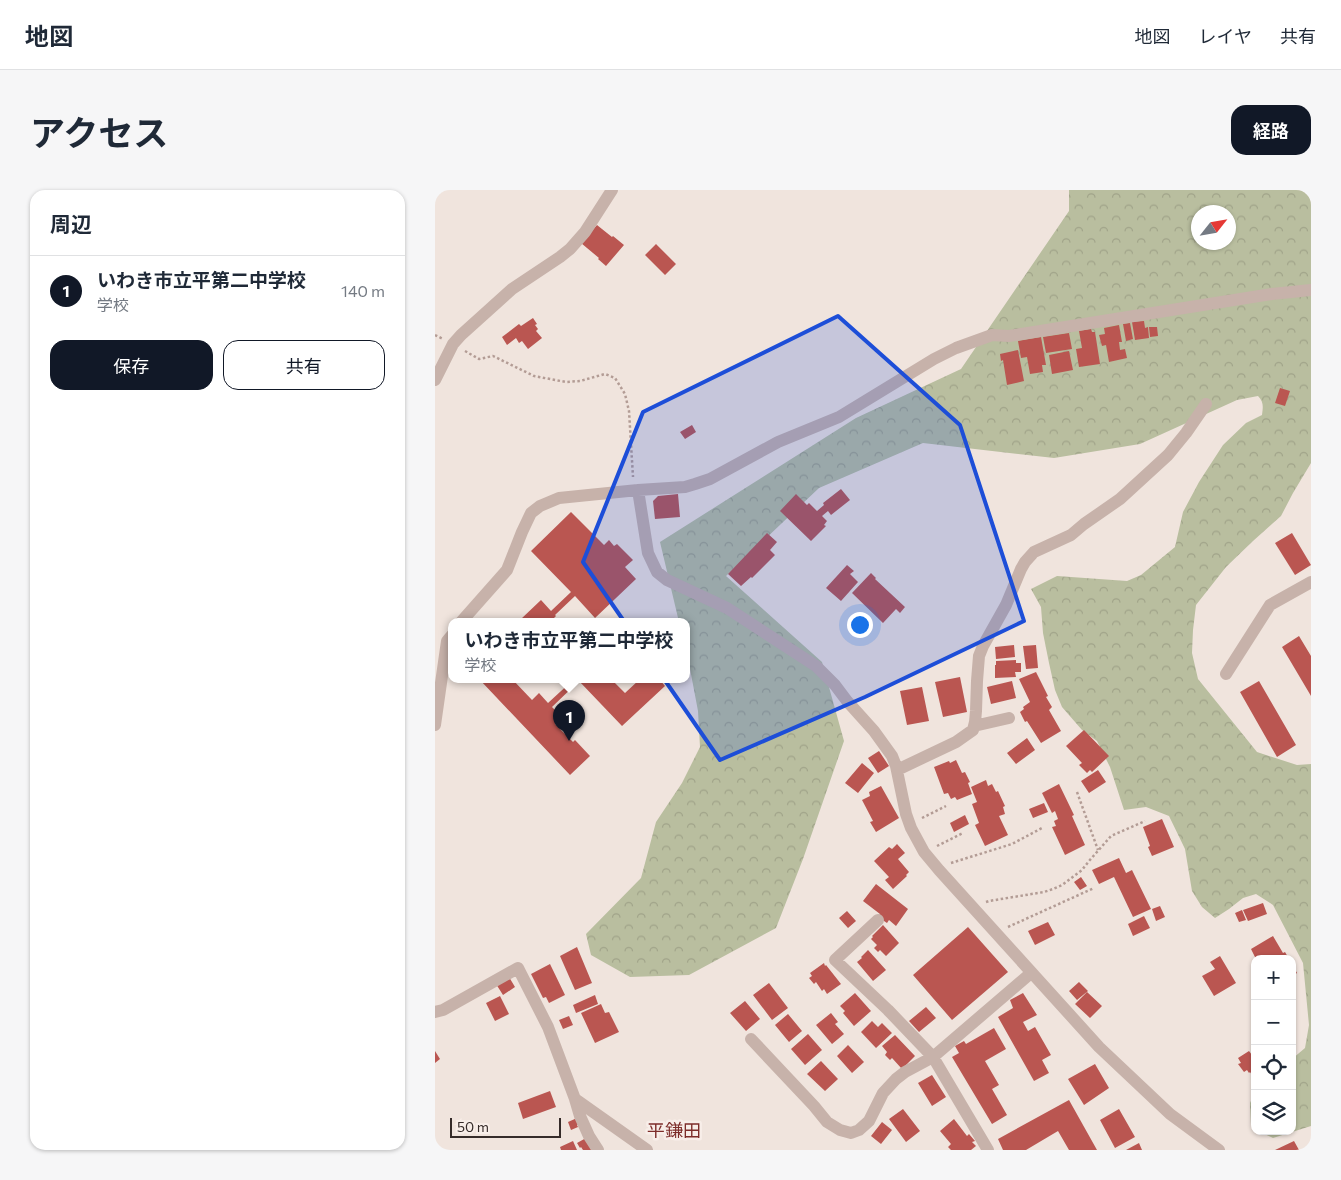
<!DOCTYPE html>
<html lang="ja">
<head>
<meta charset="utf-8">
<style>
  :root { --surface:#fff; --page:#f6f6f7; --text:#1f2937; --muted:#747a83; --line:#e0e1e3; --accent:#111827 }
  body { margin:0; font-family:Commissioner,"Noto Sans JP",sans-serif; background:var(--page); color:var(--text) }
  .controls { position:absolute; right:15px; bottom:15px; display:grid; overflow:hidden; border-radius:10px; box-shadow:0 1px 4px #0004 }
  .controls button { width:45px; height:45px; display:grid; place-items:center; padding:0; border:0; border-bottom:1px solid var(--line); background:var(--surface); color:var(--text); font:25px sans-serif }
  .compass { position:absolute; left:756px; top:15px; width:45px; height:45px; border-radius:50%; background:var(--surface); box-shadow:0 1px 4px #0004; rotate:59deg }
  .scale { position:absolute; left:15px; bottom:12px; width:111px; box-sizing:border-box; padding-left:5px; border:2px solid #352b29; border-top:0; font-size:14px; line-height:18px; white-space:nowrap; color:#352b29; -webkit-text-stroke:4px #f8eee9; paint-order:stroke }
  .you { position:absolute; left:424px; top:434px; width:18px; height:18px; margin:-12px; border:4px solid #fff; border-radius:50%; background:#1a73e8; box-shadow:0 0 0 8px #1a73e833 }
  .badge { display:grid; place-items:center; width:32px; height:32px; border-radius:50%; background:var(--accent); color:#fff; font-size:16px; font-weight:700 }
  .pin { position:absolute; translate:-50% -41px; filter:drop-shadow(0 1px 2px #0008) }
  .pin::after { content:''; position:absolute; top:26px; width:18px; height:15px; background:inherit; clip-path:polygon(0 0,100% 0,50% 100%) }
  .popup { position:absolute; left:13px; top:428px; width:242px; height:65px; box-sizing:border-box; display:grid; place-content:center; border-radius:10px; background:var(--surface); filter:drop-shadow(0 1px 4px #0005); font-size:16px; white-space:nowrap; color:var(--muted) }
  .popup b { font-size:19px; color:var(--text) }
  .popup::after { content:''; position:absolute; left:50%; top:100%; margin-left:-10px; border:10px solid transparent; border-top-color:var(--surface) }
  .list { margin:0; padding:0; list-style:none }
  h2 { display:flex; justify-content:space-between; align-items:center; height:65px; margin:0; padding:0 20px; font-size:21px }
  h2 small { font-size:16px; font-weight:400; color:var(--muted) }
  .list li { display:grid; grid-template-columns:32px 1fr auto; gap:15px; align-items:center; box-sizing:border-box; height:70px; padding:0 20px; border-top:1px solid var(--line) }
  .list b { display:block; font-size:19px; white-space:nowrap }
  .list p { margin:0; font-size:16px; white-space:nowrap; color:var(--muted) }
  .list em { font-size:16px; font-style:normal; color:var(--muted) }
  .actions { display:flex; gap:10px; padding:15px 20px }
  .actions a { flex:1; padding:11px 0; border:1px solid var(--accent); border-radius:15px; text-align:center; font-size:18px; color:var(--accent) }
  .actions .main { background:var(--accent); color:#fff }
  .icon { flex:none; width:28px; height:28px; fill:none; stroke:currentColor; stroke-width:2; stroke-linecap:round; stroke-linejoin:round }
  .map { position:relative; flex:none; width:876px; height:960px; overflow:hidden; border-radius:15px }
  header { display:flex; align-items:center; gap:30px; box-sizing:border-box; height:70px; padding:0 25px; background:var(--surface); border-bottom:1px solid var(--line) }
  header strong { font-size:24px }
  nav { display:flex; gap:28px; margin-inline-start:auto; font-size:18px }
  .intro { display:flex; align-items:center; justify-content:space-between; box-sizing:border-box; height:120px; padding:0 30px }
  h1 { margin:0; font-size:35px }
  .button { padding:12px 22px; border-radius:15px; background:var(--accent); color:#fff; font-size:18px; font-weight:700 }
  main { display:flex; gap:30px; padding:0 30px }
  aside { flex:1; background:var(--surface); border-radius:15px; box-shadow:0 1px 4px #0004 }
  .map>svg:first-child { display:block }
  .forest { fill:url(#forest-crowns); fill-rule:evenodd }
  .building { fill:#ba5651 }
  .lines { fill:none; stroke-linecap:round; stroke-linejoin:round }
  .path { stroke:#b39c95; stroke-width:2.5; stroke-dasharray:2.5 2.5; stroke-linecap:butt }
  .minor { stroke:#c7b2aa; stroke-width:12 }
  .marked { fill:#1d4ed8; fill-opacity:0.2; stroke:#1d4ed8; stroke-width:4; stroke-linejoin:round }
  .labels { text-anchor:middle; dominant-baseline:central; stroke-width:5; stroke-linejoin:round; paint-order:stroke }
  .quarter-label { font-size:18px; fill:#7d2d2a; stroke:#f8eee9 }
</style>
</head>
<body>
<header>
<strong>地図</strong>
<nav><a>地図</a><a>レイヤ</a><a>共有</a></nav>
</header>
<div class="intro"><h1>アクセス</h1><a class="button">経路</a></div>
<main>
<aside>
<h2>周辺<small></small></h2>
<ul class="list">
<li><span class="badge">1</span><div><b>いわき市立平第二中学校</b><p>学校</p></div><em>140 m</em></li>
</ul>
<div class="actions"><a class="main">保存</a><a>共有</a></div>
</aside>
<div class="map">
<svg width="876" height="960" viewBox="0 0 876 960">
  <defs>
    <pattern id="forest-crowns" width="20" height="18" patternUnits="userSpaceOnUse" patternTransform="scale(1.25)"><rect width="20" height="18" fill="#b9be9f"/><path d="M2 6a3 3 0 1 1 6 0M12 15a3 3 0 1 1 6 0" fill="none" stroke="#a0a389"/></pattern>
  </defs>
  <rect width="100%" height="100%" fill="#f0e4dd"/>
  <path class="forest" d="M634,0h242v273l-18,30 -12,23 -28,25 -27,26 -30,38 -3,25 -1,23 6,26 59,73 40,13 14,-1v362l-38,12 -15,-7h34v-72l13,-11 4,-23 -6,-62 -30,-58 -17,-11 -13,4 -14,11 -14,9 -13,-11 -10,-16 -7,-42 -16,-33 -23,-9 -22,3 -14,-43 -13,-26 -15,-11 -20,-23 -7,-17 -6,-27 -6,-30 -2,-26 -10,-18 26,-13 70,5 14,-6 34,-28 8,-35 16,-30 24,-37 23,-22 16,-8c1,-8 2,-13 -4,-19l-21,4 -97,44 -86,14 -131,-15 -104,45 -93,88 96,86 22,79 -41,118 -27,69 -87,47 -59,2 -39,-22 -5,-21 55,-56 15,-56 26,-39 18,-36 -2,-36 -11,-58v-31h-8l-19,-80 196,-124 105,-49 108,-158zM764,22h30v30h-30z
    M820,902v37l-4,-4 -1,-22z"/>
  <path class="building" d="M162,35l15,12 1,-1 11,9 -18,21 -8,-7 1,-1 -18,-15z
    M221,54l20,20 -11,11 -20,-20z
    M98,128l4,6 -2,1 3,4 -2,2 6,7 -14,11 -6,-8 -3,2 -3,-5 -9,7 -5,-8 17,-13 2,2z
    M709,131l1,7 3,-1 1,11 -14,2 -3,-18z
    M695,133l3,16 -7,2 -3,-17z
    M684,135l3,17h-3l1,8 5,-1 2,9 -18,4 -3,-17 -4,1 -3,-11 6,-1 -1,-6z
    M714,137h8l1,9 -8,1z
    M656,139l1,3h3l5,32 -21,3 -3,-18 6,-1 -3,-17z
    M634,143l3,16 -26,4 -3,-16z
    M606,147l5,28h-4l1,7 -13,2 -3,-17 -6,1 -3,-17z
    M583,160l6,31 -17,4 -4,-25 -2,1 -1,-7z
    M634,161l4,19 -21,4 -3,-19z
    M845,198l10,3 -5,15 -10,-3z
    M257,235l4,7 -11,7 -5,-7z
    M406,299l9,11 -19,15 -3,-4 -6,5 5,5 -3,4 2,1 -15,15 -31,-30 16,-17 11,11 2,-2 8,8 7,-6 -1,-2z
    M243,304l2,23 -25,2 -2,-18 5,-5z
    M136,322l33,33 5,-5 5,6 3,-2 16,16 -8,7 11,12 -41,39 -20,-22 -20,19 1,1 -2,2 3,4h-33l-3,-3 20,-19 10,11 20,-19 -40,-41z
    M332,343l10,9 -7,8 5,5 -23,23 -1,-1 -10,9 -13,-12z
    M857,343l19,32 -16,10 -20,-32z
    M412,375l7,6 -4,3 8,8 -17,19 -15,-13z
    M436,383l5,5 -1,1 30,28 -5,6 -4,-4 -13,14 -31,-30z
    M864,446l12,20v40l-29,-49z
    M579,455l1,12 -19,2 -1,-12z
    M601,455l2,23 -12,1 -3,-23z
    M581,470v3h5v9h-6l1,5 -21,1v-13h1v-4z
    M601,482l12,24 -2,1 6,10 -3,3 12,21 -20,12 -14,-22 -2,1 -5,-10 4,-3 -1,-2 7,-5 -11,-23z
    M525,487l7,35 -24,5 -8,-35z
    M45,490h33l19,20 7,-7 9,10 25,-23h39l13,13 14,-13h21l5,6 -43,40 -43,-45 -27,26 10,10 -7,7 18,18 2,-2 15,16 -20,19z
    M577,491l4,17 -25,6 -4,-17z
    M824,491l37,64 -19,12 -37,-65z
    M487,497l7,34 -22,4 -7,-34z
    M649,540l25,26 -17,16 -2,-2 -3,3 -8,-8 3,-2 -16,-17z
    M592,548l8,12 -19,14 -9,-11z
    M444,561l10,15 -11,7 -10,-15z
    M521,570l6,13 3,-1 5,10 -2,1 4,11 -15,6 -2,-3 -4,2 -3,-6 -4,1 -10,-27 15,-6 1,2z
    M427,573l12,10 -16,20 -13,-10z
    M663,580l8,12 -17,11 -8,-12z
    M551,590l2,6 4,-2 4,8 2,-1 7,15 -2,1 2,7 -6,2 9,19 -23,11 -10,-21 4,-2 -7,-19 5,-2 -6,-15z
    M624,594l15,31 -2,1 13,29 -20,10 -13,-28 4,-1 -2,-5 4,-2 -3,-8 -3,2 -10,-20z
    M446,596l18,32 -23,14 -6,-10 3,-1 -11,-21 8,-4 -1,-4z
    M609,613l4,9 -15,6 -4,-9z
    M530,625l4,9 -15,8 -4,-9z
    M727,629l12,28 -22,9 -4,-9 2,-1 -1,-3 -6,-16z
    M462,654l8,9 -7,6 11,13 -3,3 1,1 -14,13 -8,-9 4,-3 -15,-16 15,-14 3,2z
    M684,668l7,15 6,-3 19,39 -18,8 -19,-40 -15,7 -7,-14z
    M646,687l6,9 -7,4 -6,-8z
    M441,694l32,25 -12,17 -7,-6 -2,3 -9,-6 2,-3 -17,-13z
    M828,713l4,11 -19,7 -5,-11z
    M725,716l5,11 -9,4 -4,-12z
    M807,720l4,10 -7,2 -4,-9z
    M412,721l9,10 -8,7 -9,-10z
    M709,726l6,12 -17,8 -5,-12z
    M613,732l7,13 -20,10 -7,-14z
    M448,735l16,18 -13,13 -6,-6 -2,2 -4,-4 3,-3 -6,-6 2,-2 -1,-1z
    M533,737l40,45 -56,48 -39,-45z
    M838,746l10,17 2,-1 4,7h-33l-5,-10z
    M142,757l15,36 -17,7 -15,-34z
    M433,760l18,20 -13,11 -16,-19 5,-4 -1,-1z
    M785,766l16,27 -22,13 -12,-20 13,-7 -5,-7z
    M389,773l1,3 1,-1 15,19 -14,10 -3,-5 -2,2 -6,-9 -2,2 -5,-6 3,-2 -2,-3z
    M115,774l15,31 -16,8 -3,-6 -3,1 -12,-24z
    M857,774l5,9 -5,3z
    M74,787l6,10 -12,8 -7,-11z
    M644,792l9,9 -11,9 -8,-9z
    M334,793l19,25 -16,12 -19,-25z
    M652,802l15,14 -12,12 -15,-14z
    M420,803l16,18 -17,15 -11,-13 2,-2 -5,-5z
    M588,803l14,22 -14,7 5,9 7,-4 16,28 -9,5 7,13 -15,8 -36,-64 15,-9 -3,-8z
    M160,805l3,9 -22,9 -3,-8z
    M65,806l9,18 -14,7 -9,-18z
    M310,811l15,18 -14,12 -16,-18z
    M166,814l4,9 4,-1 10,20 -24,11 -14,-30z
    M491,817l10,11 -17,14 -10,-11z
    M396,823l7,9 -3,2 9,10 -12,10 -16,-19z
    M353,824l14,17 -13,11 -14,-17z
    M134,826l4,9 -10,4 -4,-9z
    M437,831l6,6 4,-4 10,10 -16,15 -15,-16z
    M559,838l12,21 -21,12 14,24 -7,4 15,26 -15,9 -40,-67 7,-4 -4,-7 9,-5 2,3z
    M373,844l14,16 -17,15 -14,-16z
    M460,845l20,21 -13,13 -10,-11 -2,2 -5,-5 2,-3 -5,-6z
    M413,855l16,17 -12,11 -15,-17z
    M0,861l5,8 -5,4z
    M814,861l3,4 3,-2v21l-3,1 -2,-3 -1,1 -2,-3 -3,2 -6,-8 3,-1 -3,-5z
    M386,871l17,18 -13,12 -18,-17z
    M660,874l14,24 -25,17 -16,-26z
    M497,885l14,22 -14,9 -14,-23z
    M115,901l6,16 -33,12 -5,-16z
    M634,910l28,50h-28l-11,-19 -32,19h-23l-5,-11z
    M468,919l17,22 -14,11 -17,-23z
    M684,919l16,28 -20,11 -15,-28z
    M142,928l3,5 -3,2 1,2 -7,3 -3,-8z
    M519,929l13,17 2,-2 6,7 -3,1 4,4 -5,4h-20l-3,-3 3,-3 -11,-13z
    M447,932l10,8 -11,14 -10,-8z
    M151,948l7,12h-10l-2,-3 -1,1 -3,-5z
    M138,951l4,9h-16l-1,-3z
    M859,951l5,9h-24z
    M704,953l3,7h-16z"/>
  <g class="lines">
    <path class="path" d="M0,145l8,4
      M30,161l14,8 14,-3 41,20 32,6 14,-1 25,-7 10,4 10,16 4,17 4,66
      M642,602l21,58
      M487,628l24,-12
      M502,656l26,-13
      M516,673l61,-19 30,-16
      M551,712l3,-1 55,-9 9,-3 9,-4 20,-15 7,-9 22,-25 34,-15
      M573,737l86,-39"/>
    <path class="minor" d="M0,190l18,-36 8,-9 51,-46 48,-32 10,-8 15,-17 27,-42
      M203,300l10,63 9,19 10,8 60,28 89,58 19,19 12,16 27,30 18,25 4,10 10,48 5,14 13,24 15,18 160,177 71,67 49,36
      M26,432l46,-52 15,-38 9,-19 9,-7 19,-8 79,-8 47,-3 10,-3 15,-5 68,-37 61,-25 95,-58 22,-11 36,-13 17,1 263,-42 39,-4
      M791,484l44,-69 41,-23
      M0,535l12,-84 5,-6
      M539,536l35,-8
      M462,580l59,-28 17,-12 2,-8 1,-11 1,-30 2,-25 4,-10 23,-41 15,-36 4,-7 9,-10 37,-17 13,-11 36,-25 48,-44 18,-22 20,-29
      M443,730l-43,40 53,50 45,47 55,93
      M0,822l8,-2 75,-42 30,59 27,72 5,17 9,20 9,14
      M316,849l63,67 13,16 13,8 11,3 8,-3 10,-9 14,-28 13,-14 9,-7 28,-15 98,-84
      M140,909l72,51"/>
  </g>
  <path class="marked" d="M403,126l122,109 64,196 -159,76 -145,63 -137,-198 60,-150z"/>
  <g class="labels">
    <g class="quarter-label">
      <text x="239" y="940">平鎌田</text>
    </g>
  </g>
</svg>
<div class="controls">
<button>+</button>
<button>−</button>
<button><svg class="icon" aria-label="locate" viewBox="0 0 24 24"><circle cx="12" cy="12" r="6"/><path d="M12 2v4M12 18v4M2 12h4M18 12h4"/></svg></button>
<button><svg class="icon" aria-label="layers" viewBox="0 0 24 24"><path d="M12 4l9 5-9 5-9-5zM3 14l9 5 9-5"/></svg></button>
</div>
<svg class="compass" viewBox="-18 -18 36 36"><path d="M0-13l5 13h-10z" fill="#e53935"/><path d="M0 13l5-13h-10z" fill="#747a83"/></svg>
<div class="scale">50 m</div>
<div class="you"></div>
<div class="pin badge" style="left:134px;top:551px">1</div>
<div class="popup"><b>いわき市立平第二中学校</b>学校</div>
</div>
</main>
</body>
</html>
